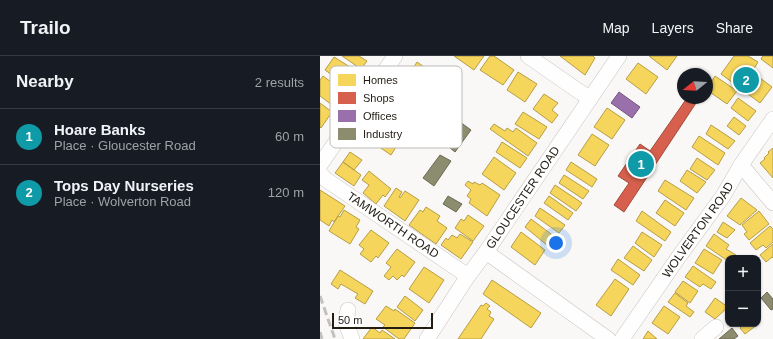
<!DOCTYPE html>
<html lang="en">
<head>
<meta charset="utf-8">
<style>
  :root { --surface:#171b24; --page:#20242c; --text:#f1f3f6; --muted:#9ea1a6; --line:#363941; --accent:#6e6962 }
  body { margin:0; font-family:Arial,sans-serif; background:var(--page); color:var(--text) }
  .controls { position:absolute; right:12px; bottom:12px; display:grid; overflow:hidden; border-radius:8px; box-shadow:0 1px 3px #0004 }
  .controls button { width:36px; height:36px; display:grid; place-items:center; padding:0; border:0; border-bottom:1px solid var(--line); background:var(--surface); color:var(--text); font:20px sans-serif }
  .compass { position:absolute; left:357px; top:12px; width:36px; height:36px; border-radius:50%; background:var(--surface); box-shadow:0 1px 3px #0004; rotate:252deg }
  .scale { position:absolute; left:12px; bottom:10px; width:101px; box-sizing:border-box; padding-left:4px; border:2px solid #221c13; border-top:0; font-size:11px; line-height:14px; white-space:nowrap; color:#221c13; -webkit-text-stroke:3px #fff; paint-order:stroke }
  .you { position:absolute; left:236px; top:187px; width:14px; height:14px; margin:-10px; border:3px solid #fff; border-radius:50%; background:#1a73e8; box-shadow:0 0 0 6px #1a73e833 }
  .badge { display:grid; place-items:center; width:26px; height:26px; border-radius:50%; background:var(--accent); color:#fff; font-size:13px; font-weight:700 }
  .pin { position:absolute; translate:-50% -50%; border:2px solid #fff; box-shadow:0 1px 4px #0006 }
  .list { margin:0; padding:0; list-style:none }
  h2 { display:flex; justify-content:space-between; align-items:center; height:52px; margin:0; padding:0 16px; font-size:17px }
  h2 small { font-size:13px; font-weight:400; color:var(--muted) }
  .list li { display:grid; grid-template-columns:26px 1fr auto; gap:12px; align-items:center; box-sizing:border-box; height:56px; padding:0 16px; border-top:1px solid var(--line) }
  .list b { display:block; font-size:15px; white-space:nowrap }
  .list p { margin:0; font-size:13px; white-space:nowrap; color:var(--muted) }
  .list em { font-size:13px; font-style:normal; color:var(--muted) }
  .map { position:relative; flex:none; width:453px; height:283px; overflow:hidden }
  header { display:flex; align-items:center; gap:24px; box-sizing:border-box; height:56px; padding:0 20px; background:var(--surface); border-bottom:1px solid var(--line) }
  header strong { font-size:19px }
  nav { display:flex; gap:22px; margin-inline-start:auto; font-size:14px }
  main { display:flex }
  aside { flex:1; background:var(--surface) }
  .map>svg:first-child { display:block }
  .homes { fill:#f6d55c; stroke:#b69e46 }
  .shops { fill:#d6604d; stroke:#a04c3c }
  .offices { fill:#9970ab; stroke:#75577d }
  .industry { fill:#8c8c6e; stroke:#6c6a53 }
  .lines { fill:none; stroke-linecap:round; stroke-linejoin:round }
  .minor-casing { stroke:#c7c3be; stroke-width:16 }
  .minor { stroke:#fefefe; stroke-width:15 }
  .rail { stroke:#c2c1c0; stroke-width:3; stroke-dasharray:8 4; stroke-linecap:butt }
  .labels { text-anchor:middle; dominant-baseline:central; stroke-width:4; stroke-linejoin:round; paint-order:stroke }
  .street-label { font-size:12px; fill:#221c13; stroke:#fff }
  .key { fill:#fff; stroke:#bdbbb8; stroke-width:1 }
  .key-label { font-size:11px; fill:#221c13 }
</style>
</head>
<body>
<header>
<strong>Trailo</strong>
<nav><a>Map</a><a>Layers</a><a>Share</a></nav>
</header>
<main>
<aside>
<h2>Nearby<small>2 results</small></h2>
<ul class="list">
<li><span class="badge" style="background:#0f9aa8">1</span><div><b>Hoare Banks</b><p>Place · Gloucester Road</p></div><em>60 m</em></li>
<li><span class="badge" style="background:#0f9aa8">2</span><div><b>Tops Day Nurseries</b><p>Place · Wolverton Road</p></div><em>120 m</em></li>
</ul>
</aside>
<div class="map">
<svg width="453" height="283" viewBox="0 0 453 283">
  <rect width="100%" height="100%" fill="#faf8f6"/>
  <path class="homes" d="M22,0h17l8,5 -6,8z
    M134,0h30l-10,14z
    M170,0h4l20,14 -11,15 -23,-15z
    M240,0h33l2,2 -10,17z
    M329,0h28l-10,14z
    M414,0h14l10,6 -6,10 20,15 -12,16 -39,-29z
    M443,0h10v12l-12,-9z
    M14,1l24,15 -10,14 -23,-16z
    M97,6l19,13 -16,23 -18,-13z
    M318,7l20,14 -12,17 -20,-15z
    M198,16l19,12 -12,18 -18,-12z
    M3,20l23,17 -10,15 -16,-12v-16z
    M395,20l22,15 -10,13 -20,-14v-1z
    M224,38l14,9 -6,7 6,5 -6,8 -19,-14z
    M418,42l18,13 -8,10 -17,-13z
    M0,47l12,9 -11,16 -1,-1z
    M287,52l18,12 -13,19 -18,-12z
    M203,56l24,15 -8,12 -24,-15z
    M414,61l12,9 -7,9 -12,-9z
    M44,65l16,11 -1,2 17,13 -5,8 -34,-23z
    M174,68l11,7 2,-3 6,4 3,-4 21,15 -9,13 -38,-27z
    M391,69l24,16 -7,8 -22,-15z
    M272,78l17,11 -14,21 -17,-11z
    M379,80l26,17 -7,12 -26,-18z
    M182,86l25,16 -7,10 -24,-16z
    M453,92v30l-13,-15 5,-4 -1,-1 5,-5 -1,-1z
    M30,96l12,8 -8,10 -11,-8z
    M174,101l22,16 -12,17 -22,-16z
    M377,102l18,12 -8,10 -17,-11z
    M23,106l18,13 -7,11 -19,-13z
    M251,106l26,17 -5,8 -26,-17z
    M367,114l19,12 -9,11 -17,-12z
    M49,115l22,18 -6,8 -2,-2 -7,9 -13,-11 6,-8 -7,-5z
    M244,119l25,16 -6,8 -24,-16z
    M345,124l29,18 -8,12 -28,-19z
    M148,125l5,3 1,-2 6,3 2,-2 18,12 -13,21 -18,-13 2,-4 -4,-3 4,-6 -6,-5z
    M235,129l27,18 -6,8 -26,-18z
    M76,132l6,4 -3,5 1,1 5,-7 14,9 -14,21 -21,-15z
    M0,134l25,16 -11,16 -2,-2 -3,6 -9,-6z
    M229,140l24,17 -5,7 -24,-17z
    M421,142l16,12 -17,15 -13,-9z
    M345,144l19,13 -9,13 -19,-13z
    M106,151l14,9 -3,5 10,7 -11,16 -27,-19 11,-15 3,2z
    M220,152l25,17 -6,8 -24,-17z
    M24,154l16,10 -4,7 3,2 -9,15 -21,-13 9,-15 2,1z
    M322,155l29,21 -6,9 -29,-20z
    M439,155l10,13 -20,16 -5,-6 3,-2 -5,-7z
    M148,159l16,11 -11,15 -18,-13 6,-9 3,2z
    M211,163l24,18 -7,9 -23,-19z
    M403,166l12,8 -8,8 -10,-6z
    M450,170l3,3v13l-7,6 -3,-3 -7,5 -6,-7z
    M51,174l18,13 -11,15 -2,-2 -5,6 -11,-8 4,-5 -5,-4z
    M201,176l24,18 -10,15 -24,-18z
    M322,176l20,13 -8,12 -19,-14z
    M140,178l13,8 -12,17 -20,-14 5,-7 2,2 4,-5 5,3z
    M394,178l15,11 -3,4 10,6 -1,3h-7v3l-22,-15z
    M453,188v14l-1,-1 -6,5 -6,-7z
    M313,190l19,14 -8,11 -20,-13z
    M77,193l18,13 -11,15 -2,-2 -5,5 -4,-4 -4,4 -5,-4 7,-9 -5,-4z
    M384,193l18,11 -9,14 -18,-11z
    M298,203l22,16 -7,10 -22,-15z
    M373,210l23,16 -5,7 -8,-5 -3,3 -15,-10z
    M104,211l20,13 -15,23 -20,-14z
    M20,214l33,21 -8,13 -10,-6 3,-4 -17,-10 -3,5 -7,-5z
    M295,223l14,10 -18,27 -15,-11z
    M172,224l49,33 -10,15 -48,-34z
    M363,225l15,10 -8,12 -15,-11z
    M355,237l13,10 -2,3 8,6 -4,5 -22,-15z
    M85,240l18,14 -8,11 -18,-14z
    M395,242l13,9 -13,12 -10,-7z
    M166,247l4,3 -3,3 4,3 -2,4 5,3 -13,20h-23l23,-34 2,1z
    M66,250l8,5 1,-2 20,14 -11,16h-5l-16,-12 2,-2 -9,-6z
    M344,250l16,11 -12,17 -16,-11z
    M424,268h14l-13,10 -5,-6z
    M52,271l8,6 2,-3 13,9h-32z
    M328,275l9,8h-14z"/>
  <path class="shops" d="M367,42h8l3,2 -74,112 -10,-7 15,-22 -11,-7 22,-32 10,7z"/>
  <path class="offices" d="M299,36l21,15 -8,11 -21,-15z"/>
  <path class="industry" d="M140,66l11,8 -16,22 -11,-9z
    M120,99l11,6 -17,25 -11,-8z
    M128,140l14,8 -6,8 -13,-8z
    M447,236l6,7v10l-2,1 -10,-12z
    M412,272l6,8 -4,3h-15z"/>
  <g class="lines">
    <defs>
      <g id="minor">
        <path d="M208,0l62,43"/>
        <path d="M0,109l75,-109"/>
        <path d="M421,109l32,38"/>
        <path id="s1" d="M0,117l5,6 143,97"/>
        <path d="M166,196l122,87"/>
        <path d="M28,254l-2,13 6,16"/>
        <path id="s2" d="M107,283l41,-63 18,-24 133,-196"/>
        <path id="s3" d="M302,283l58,-84 43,-59 18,-31 32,-46"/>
        <path d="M382,283l14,-12"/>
      </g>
    </defs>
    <use href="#minor" class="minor-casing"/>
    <use href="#minor" class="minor"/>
    <path class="rail" d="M0,240l15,43
      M0,276l2,7"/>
  </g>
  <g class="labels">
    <g class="street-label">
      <text stroke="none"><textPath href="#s2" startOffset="171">GLOUCESTER ROAD</textPath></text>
      <text stroke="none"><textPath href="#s1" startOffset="90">TAMWORTH ROAD</textPath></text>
      <text stroke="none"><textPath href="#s3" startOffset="133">WOLVERTON ROAD</textPath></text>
    </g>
  </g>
  <rect x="10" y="10" width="132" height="82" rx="6" class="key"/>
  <rect x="18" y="18" width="18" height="12" fill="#f6d55c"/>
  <rect x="18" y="36" width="18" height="12" fill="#d6604d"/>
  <rect x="18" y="54" width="18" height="12" fill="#9970ab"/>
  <rect x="18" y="72" width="18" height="12" fill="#8c8c6e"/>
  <g class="key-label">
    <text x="43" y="28">Homes</text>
    <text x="43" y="46">Shops</text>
    <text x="43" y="64">Offices</text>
    <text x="43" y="82">Industry</text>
  </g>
</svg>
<div class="controls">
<button>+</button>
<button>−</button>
</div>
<svg class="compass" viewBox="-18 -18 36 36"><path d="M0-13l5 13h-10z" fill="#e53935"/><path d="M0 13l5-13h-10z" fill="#9ea1a6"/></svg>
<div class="scale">50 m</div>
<div class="you"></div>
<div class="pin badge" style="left:321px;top:108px;background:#0f9aa8">1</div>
<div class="pin badge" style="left:426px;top:24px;background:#0f9aa8">2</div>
</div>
</main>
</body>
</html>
